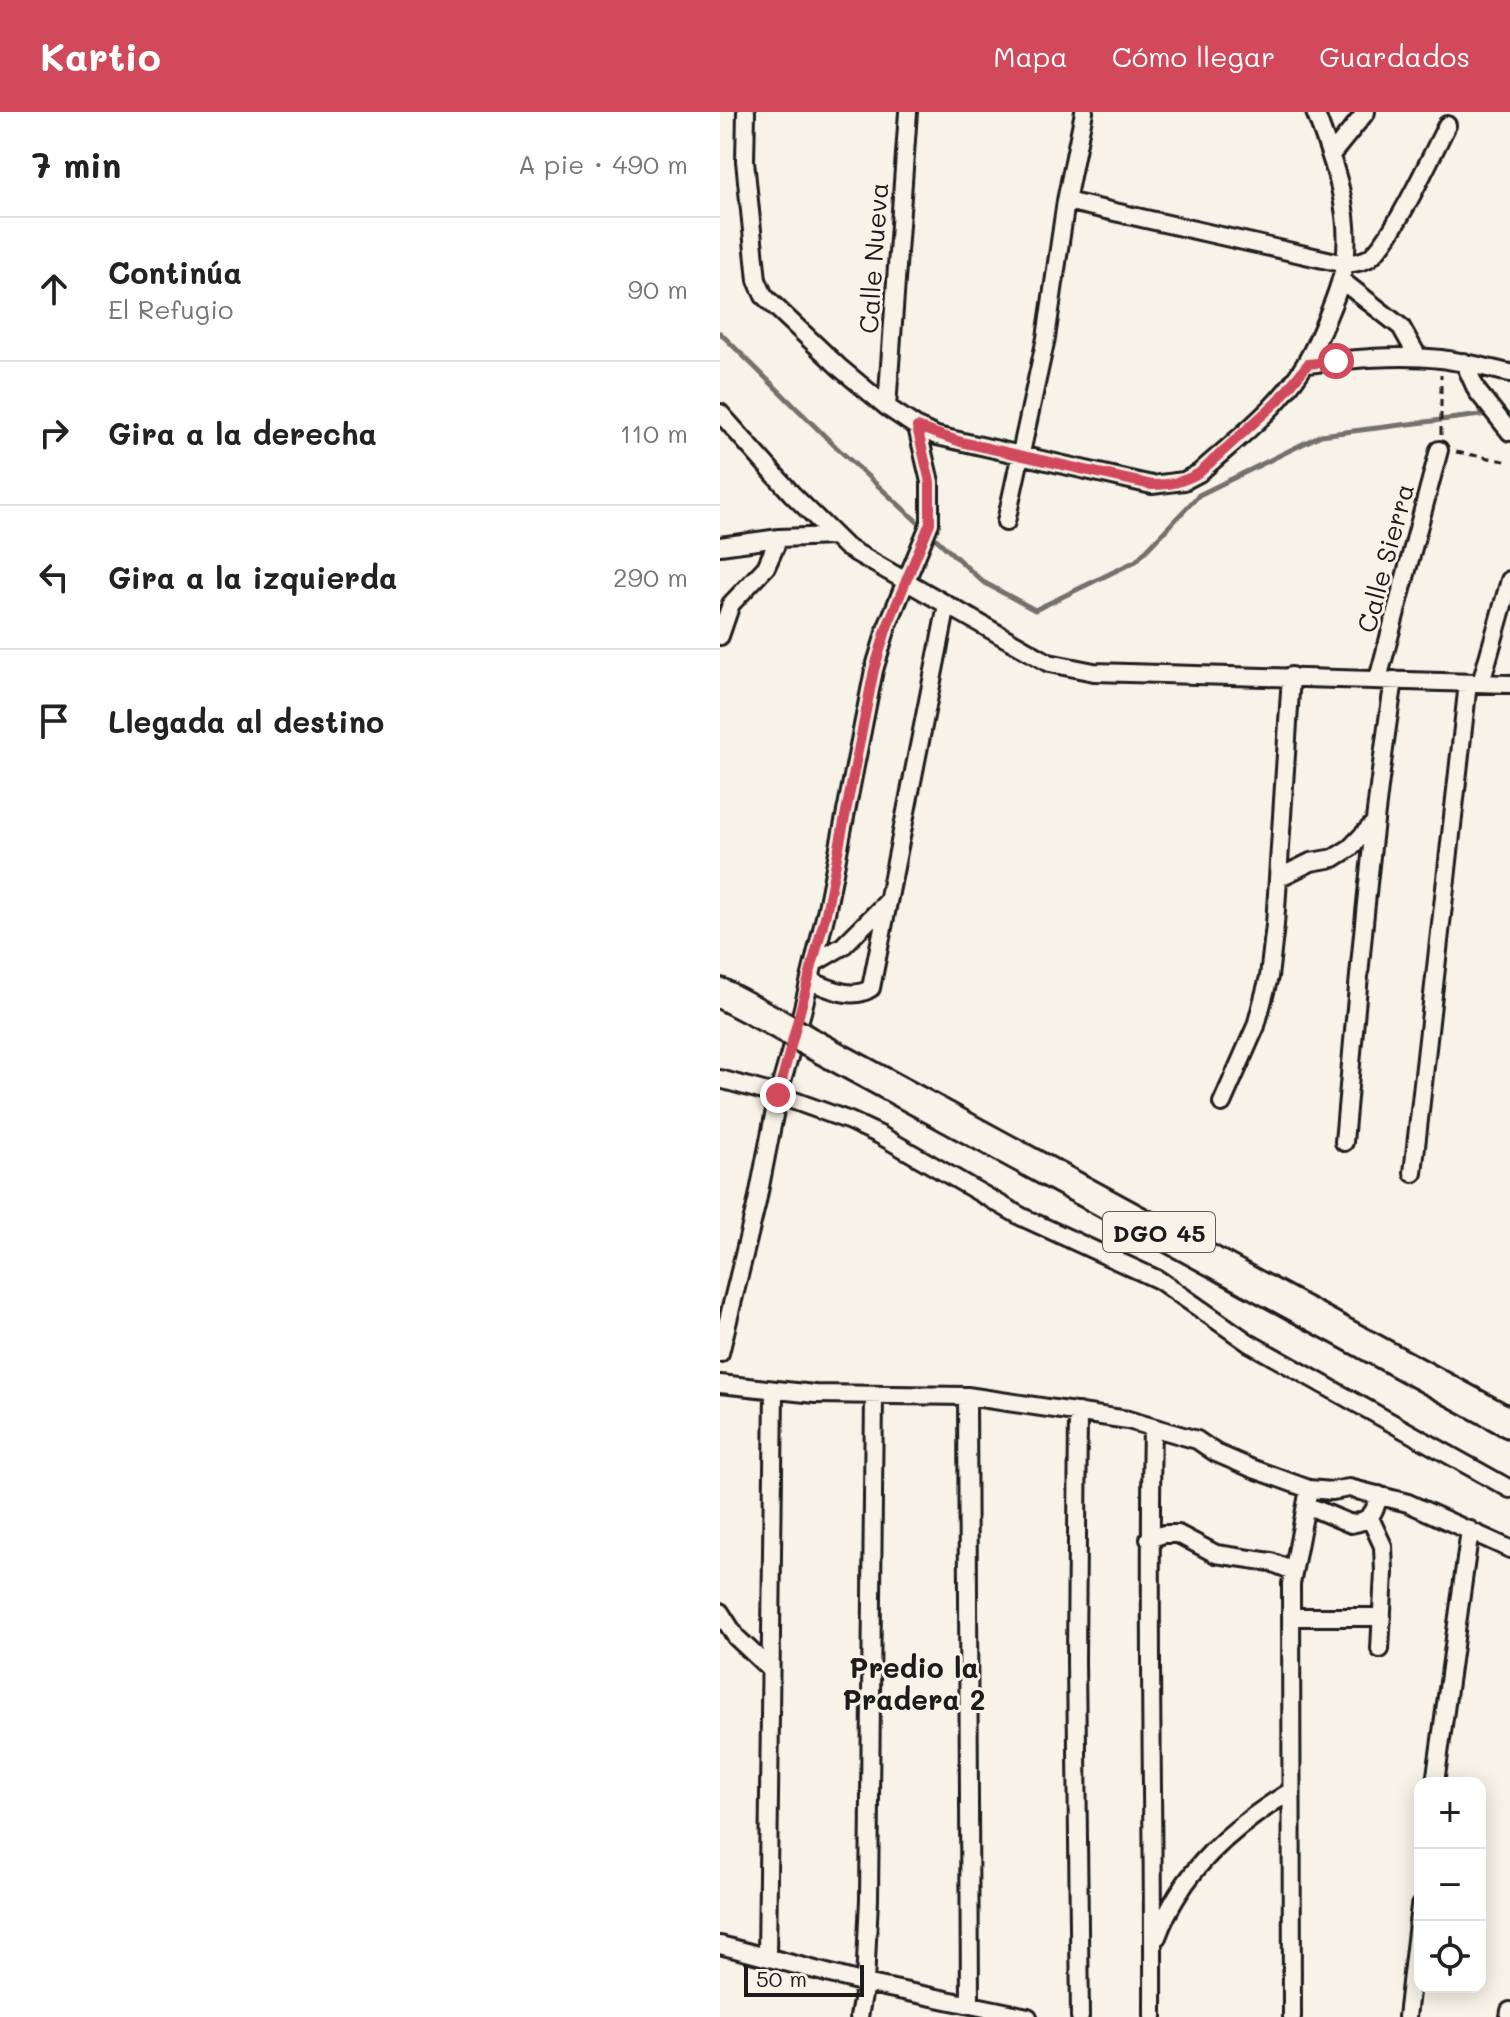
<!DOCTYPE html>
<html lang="es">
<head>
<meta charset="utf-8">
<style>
  :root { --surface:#fff; --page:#f2f2f2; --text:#222; --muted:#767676; --line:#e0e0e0; --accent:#d1495b }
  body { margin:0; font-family:Mali,sans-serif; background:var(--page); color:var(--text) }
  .controls { position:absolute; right:24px; bottom:24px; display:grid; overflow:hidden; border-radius:16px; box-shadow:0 4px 20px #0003 }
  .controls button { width:72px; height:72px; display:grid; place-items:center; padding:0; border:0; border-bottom:2px solid var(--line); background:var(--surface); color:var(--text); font:40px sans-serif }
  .scale { position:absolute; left:24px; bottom:20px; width:120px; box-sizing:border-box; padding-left:8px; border:4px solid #1c1c1c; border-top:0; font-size:22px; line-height:28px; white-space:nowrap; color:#1c1c1c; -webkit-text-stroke:6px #f7f3e8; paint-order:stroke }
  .stop { position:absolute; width:24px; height:24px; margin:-18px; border:6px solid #d1495b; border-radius:50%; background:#fff }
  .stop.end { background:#d1495b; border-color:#fff; box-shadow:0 2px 8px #0008 }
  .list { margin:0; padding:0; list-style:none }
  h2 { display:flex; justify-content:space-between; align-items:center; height:104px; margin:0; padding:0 32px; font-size:34px }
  h2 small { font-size:26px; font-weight:400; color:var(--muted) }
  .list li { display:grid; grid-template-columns:52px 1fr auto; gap:24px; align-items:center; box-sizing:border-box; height:144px; padding:0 32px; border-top:2px solid var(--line) }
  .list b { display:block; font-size:30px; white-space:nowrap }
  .list p { margin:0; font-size:26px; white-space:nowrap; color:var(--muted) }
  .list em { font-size:26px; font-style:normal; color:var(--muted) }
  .icon { flex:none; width:44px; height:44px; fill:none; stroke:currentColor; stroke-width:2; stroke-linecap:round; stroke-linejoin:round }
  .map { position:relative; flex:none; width:790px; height:1905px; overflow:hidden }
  header { display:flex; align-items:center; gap:48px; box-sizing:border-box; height:112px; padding:0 40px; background:var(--accent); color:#fff }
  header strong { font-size:38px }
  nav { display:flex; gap:44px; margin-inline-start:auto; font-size:28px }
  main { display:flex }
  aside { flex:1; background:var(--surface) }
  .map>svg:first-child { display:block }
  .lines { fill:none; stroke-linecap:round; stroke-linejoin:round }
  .stream { stroke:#72716c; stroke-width:5 }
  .street-casing { stroke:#1c1c1c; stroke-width:22 }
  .highway-casing { stroke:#1c1c1c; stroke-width:34 }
  .path { stroke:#1c1c1c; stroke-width:3; stroke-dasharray:8 6; stroke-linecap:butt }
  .street { stroke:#f7f3e8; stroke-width:16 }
  .highway { stroke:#f7f3e8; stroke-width:28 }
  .highway-bridge-casing { stroke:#1c1c1c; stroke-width:34; stroke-linecap:butt }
  .highway-bridge { stroke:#f7f3e8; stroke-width:28 }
  .route { stroke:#d1495b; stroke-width:10 }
  .labels { text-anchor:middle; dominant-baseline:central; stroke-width:6; stroke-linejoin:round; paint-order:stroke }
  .shield { fill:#f7f3e8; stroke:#5e5c59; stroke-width:2 }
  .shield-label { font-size:24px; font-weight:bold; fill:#1c1c1c }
  .street-label { font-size:26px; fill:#1c1c1c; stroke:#f7f3e8 }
  .neighbourhood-label { font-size:28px; font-weight:bold; fill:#1c1c1c; stroke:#f7f3e8 }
</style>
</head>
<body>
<header>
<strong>Kartio</strong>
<nav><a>Mapa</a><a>Cómo llegar</a><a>Guardados</a></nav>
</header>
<main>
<aside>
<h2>7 min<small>A pie · 490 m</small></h2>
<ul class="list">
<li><svg class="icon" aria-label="ahead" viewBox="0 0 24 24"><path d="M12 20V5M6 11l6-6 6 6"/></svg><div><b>Continúa</b><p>El Refugio</p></div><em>90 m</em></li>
<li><svg class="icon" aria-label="right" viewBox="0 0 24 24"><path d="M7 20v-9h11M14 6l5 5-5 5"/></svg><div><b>Gira a la derecha</b></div><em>110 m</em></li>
<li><svg class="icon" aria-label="left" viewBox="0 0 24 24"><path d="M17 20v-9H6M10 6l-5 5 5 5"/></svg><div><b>Gira a la izquierda</b></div><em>290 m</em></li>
<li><svg class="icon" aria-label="arrive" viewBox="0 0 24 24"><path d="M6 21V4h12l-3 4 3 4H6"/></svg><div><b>Llegada al destino</b></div></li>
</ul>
</aside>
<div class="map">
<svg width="790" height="1905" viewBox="0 0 790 1905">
  <rect width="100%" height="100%" fill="#f7f3e8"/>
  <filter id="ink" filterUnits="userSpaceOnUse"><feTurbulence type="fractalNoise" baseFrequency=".0125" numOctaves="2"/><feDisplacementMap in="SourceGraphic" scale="16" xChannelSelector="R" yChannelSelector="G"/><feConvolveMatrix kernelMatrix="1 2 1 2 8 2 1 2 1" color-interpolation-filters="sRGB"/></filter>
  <g filter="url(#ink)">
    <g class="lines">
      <path class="stream" d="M0,221l117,115 146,134 52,28 101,-49 63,-66 122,-60 168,-21"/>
      <defs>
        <path id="street" d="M26,0l-1,49 12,119 7,16 76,72 47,39 30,20 20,9 215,49 32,-4 15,-8c26,-24 58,-48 81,-75 22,-25 31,-42 44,-73 8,-19 16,-37 20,-58 10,-51 -11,-108 -29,-155
          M611,43l35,-43
          M346,89l279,63c8,-1 18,-2 24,-6 23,-16 63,-104 78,-133
          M621,168l60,47 17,30
          M744,250l13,29 33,41
          M588,252c44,-5 89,-10 133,-5 24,3 46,9 69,14
          M167,295l21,-295
          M0,301l72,81 54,53 203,116 45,9 416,12
          M286,410l40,-184 20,-137 18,-89
          M0,434l59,-8 56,-2
          M0,524l11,-32 35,-37 13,-29
          M658,567l61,-229
          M761,571l29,-103
          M558,766l33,-16 23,-4 16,-10 25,-26
          M94,851l29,-17 45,-45
          M90,869c19,7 42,20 61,7l76,-383
          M0,967l58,16 72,26 30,14 142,82 137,63 90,63 261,146
          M502,991l34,-77 13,-49 6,-52 16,-249
          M624,1030c14,-154 26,-309 50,-462
          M693,1061l55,-490
          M0,1241l37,-151 21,-107 24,-83 24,-99 48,-243 13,-43 43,-104v-41l-13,-55
          M0,1272l95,10 152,2 161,24 69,20 19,13 35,15 58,21 23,2 17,-3 59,15 102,46
          M247,1284l3,608
          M358,1300l-2,249 4,356
          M432,1316c-4,197 2,393 1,589
          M586,1393l45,19c19,-3 24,-11 28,-29
          M650,1406l13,28 1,26 -4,77
          M429,1427l15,-5h14l38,20 55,8 22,9
          M0,1500l16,25 34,32
          M573,1505h89
          M715,1671l35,-253
          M437,1825c25,-67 74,-109 134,-146
          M0,1833l145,38 163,34
          M47,1845l7,-566
          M139,1905l6,-34 4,-84 5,-504
          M572,1905l-1,-433 18,-95
          M687,1905l13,-111
          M789,1905l1,-6"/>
        <path id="highway" d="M0,881l55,29
          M89,930l701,381"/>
      </defs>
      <use href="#street" class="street-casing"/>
      <use href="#highway" class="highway-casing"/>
      <path class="path" d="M721,323v-60
        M736,340l54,10"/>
      <use href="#street" class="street"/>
      <use href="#highway" class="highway"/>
      <defs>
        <path id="highway-bridge" d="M55,910l34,20"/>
      </defs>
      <use href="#highway-bridge" class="highway-bridge-casing"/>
      <use href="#highway-bridge" class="highway-bridge"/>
    </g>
  </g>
  <g class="lines" filter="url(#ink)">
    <path class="route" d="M58,983l48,-182 48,-243 13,-43 43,-104v-41l-13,-55 44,15 191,43c18,0 31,-3 47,-12l79,-72 30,-37 28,-3"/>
  </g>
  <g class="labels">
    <rect class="shield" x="383" y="1100" width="112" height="40" rx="6"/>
    <g class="shield-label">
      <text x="439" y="1120">DGO 45</text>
    </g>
    <g class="street-label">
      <text transform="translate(153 146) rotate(-86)">Calle Nueva</text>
      <text transform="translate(665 446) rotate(-75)">Calle Sierra</text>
    </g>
    <g class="neighbourhood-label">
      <text x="194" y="1555">Predio la<tspan x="194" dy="32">Pradera 2</tspan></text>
    </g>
  </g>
</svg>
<div class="controls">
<button>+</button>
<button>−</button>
<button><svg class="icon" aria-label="locate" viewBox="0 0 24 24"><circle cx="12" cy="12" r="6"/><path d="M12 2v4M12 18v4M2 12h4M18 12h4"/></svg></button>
</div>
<div class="scale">50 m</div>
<div class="stop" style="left:616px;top:249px"></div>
<div class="stop end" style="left:58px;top:983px"></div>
</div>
</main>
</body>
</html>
